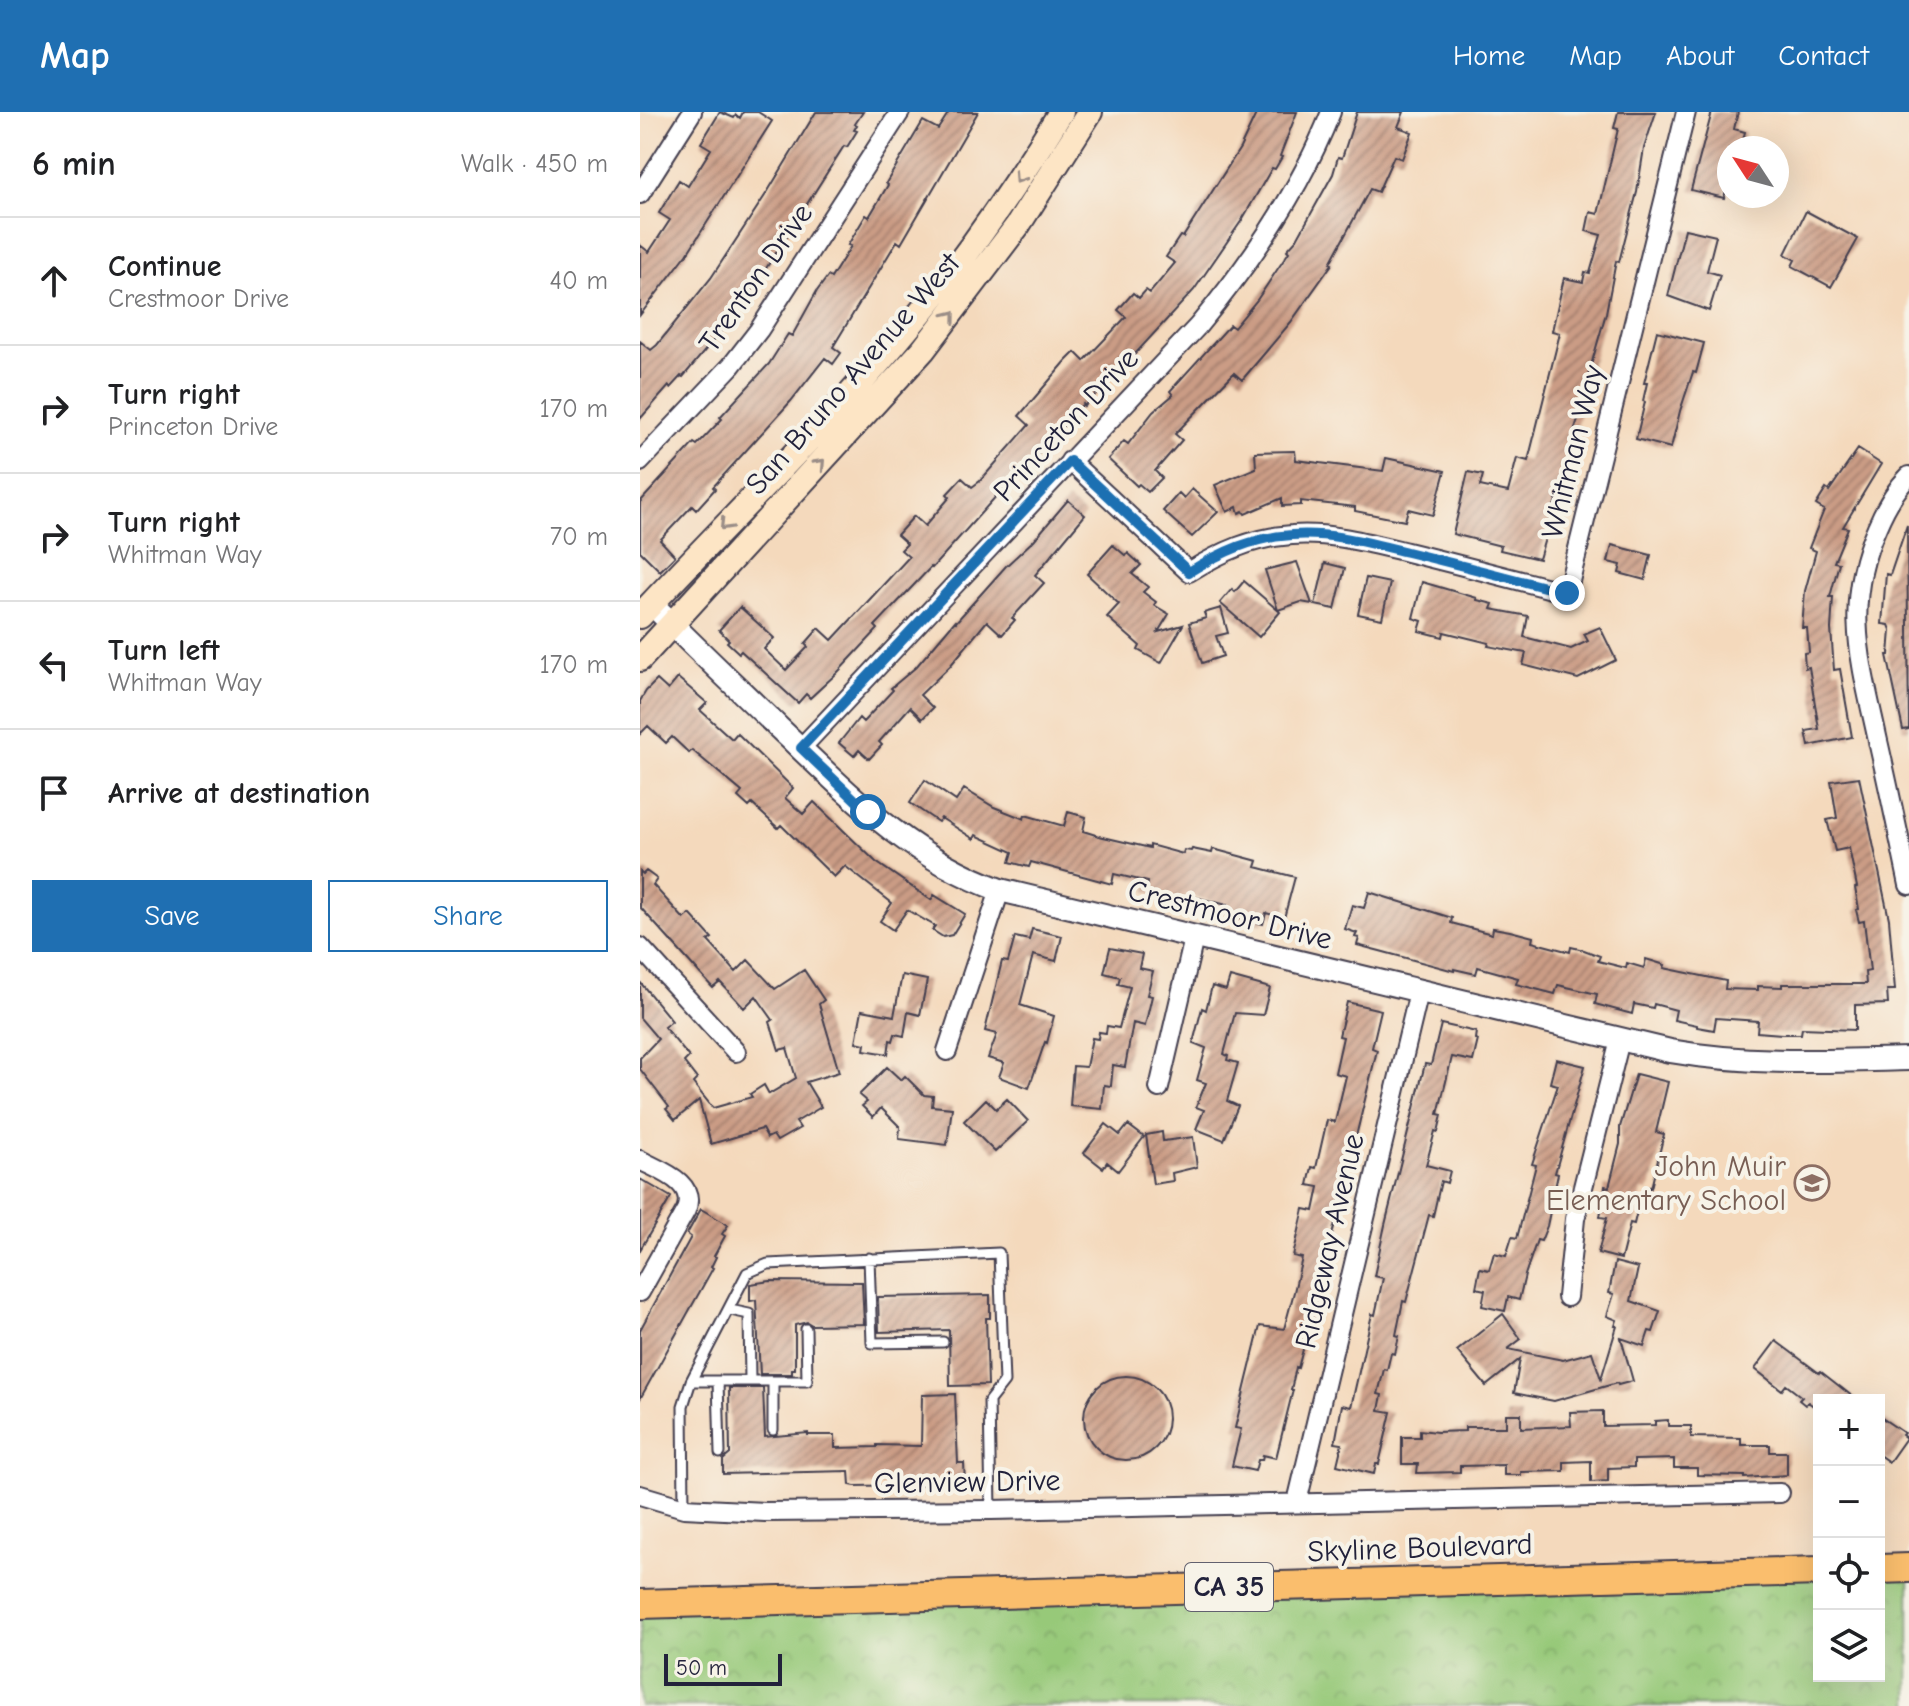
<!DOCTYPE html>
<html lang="en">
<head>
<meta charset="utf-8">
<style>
  :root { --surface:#fff; --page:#f2f2f2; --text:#202124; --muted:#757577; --line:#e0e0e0; --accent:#1f6fb2 }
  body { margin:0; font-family:"Comic Neue",sans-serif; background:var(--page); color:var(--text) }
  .controls { position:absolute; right:24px; bottom:24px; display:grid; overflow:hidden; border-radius:0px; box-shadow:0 8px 32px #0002 }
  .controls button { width:72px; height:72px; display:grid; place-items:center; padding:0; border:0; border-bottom:2px solid var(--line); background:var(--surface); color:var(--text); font:40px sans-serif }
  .compass { position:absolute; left:1077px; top:24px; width:72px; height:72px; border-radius:50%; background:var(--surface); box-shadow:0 8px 32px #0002; rotate:306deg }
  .scale { position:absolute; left:24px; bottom:20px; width:118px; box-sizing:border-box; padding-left:8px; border:4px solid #22223b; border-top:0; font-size:22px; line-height:28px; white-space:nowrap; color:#22223b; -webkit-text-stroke:6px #f7f3e8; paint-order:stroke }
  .stop { position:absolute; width:24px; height:24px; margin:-18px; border:6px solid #1f6fb2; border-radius:50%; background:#fff }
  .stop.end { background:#1f6fb2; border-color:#fff; box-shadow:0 2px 8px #0008 }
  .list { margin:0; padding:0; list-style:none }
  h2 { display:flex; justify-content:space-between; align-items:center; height:104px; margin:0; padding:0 32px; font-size:34px }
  h2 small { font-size:26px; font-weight:400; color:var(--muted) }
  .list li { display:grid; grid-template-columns:52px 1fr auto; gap:24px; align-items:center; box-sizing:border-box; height:128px; padding:0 32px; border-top:2px solid var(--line) }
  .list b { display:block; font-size:30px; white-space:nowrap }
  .list p { margin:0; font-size:26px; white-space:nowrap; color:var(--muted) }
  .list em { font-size:26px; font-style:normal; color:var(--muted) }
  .actions { display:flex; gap:16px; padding:24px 32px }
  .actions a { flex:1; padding:18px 0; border:2px solid var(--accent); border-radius:0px; text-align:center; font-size:28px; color:var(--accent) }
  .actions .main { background:var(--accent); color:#fff }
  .icon { flex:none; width:44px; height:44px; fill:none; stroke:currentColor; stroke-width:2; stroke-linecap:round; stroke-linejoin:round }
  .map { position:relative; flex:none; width:1269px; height:1594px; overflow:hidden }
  header { display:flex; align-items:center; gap:48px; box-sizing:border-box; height:112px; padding:0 40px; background:var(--accent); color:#fff }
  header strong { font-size:38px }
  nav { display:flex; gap:44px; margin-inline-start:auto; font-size:28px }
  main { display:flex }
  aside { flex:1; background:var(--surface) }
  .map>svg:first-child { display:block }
  .park { fill:url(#park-crowns); stroke:#5c765a; stroke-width:2 }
  .building { fill:url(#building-hatch) }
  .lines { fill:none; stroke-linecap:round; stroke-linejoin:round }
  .service-casing { stroke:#423d4e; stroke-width:13 }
  .minor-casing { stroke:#423d4e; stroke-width:22 }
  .tertiary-casing { stroke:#423d4e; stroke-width:26 }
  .secondary-casing { stroke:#423d4e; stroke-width:28 }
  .primary-casing { stroke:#423d4e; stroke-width:32 }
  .service { stroke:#fff; stroke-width:9 }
  .minor { stroke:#fff; stroke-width:18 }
  .tertiary { stroke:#fff; stroke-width:22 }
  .secondary { stroke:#fde5c5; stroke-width:24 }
  .primary { stroke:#fabe6d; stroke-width:28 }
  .oneway { stroke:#9a8d87 }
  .route { stroke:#1f6fb2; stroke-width:10 }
  .labels { text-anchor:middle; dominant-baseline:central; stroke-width:8; stroke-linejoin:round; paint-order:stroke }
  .shield { fill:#f7f3e8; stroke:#62616f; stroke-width:2 }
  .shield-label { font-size:28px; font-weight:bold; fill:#22223b }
  .street-label { font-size:30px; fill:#22223b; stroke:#f7f3e8 }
  .education-label { font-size:30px; fill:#785e54; stroke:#f7f3e8; text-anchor:end }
</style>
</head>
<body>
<header>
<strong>Map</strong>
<nav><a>Home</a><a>Map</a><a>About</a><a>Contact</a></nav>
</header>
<main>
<aside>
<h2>6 min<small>Walk · 450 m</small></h2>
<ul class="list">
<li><svg class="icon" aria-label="ahead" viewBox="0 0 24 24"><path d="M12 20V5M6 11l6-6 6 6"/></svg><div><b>Continue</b><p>Crestmoor Drive</p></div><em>40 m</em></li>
<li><svg class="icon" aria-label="right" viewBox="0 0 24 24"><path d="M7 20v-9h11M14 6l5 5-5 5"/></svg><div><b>Turn right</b><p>Princeton Drive</p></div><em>170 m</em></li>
<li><svg class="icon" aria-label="right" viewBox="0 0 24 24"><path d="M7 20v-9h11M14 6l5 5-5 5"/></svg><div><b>Turn right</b><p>Whitman Way</p></div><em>70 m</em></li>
<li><svg class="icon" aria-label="left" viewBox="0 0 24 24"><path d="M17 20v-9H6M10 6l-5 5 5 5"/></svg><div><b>Turn left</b><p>Whitman Way</p></div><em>170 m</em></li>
<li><svg class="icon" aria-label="arrive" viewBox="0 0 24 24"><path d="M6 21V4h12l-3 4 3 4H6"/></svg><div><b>Arrive at destination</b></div></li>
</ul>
<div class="actions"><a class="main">Save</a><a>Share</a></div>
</aside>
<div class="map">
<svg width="1269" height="1594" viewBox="0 0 1269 1594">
  <defs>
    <pattern id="park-crowns" width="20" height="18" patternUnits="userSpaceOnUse" patternTransform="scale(2)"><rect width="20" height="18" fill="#97c979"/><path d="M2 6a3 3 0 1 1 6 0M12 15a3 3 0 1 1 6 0" fill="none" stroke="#82ac6a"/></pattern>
    <pattern id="building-hatch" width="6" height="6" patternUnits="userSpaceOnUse" patternTransform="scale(2)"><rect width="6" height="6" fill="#cb9c85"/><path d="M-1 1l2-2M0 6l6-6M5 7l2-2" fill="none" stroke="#a47f6e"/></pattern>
  </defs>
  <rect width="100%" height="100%" fill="#f7f3e8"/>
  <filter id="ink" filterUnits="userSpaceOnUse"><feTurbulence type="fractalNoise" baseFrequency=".0125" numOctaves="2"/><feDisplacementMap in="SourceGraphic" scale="16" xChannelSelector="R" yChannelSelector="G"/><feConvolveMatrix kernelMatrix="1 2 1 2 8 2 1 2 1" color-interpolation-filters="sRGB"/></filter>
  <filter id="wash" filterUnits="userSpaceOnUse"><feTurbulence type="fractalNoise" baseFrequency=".006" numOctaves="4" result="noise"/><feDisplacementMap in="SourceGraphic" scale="32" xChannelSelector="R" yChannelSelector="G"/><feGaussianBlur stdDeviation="1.8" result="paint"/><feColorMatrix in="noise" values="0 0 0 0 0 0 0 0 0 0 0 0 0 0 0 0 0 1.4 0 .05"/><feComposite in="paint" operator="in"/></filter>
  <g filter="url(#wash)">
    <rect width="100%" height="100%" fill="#f4d9bc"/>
    <path class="park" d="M1269,1456v138h-1269v-102l1179,-33v105h60v-107z"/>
    <g id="blocks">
      <path class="building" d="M80,0l14,6 2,-3 4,3 3,-6h15l14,9 -85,133 -47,61v-70l9,7 21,-32 -11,-7 20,-33 9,6 23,-37 -10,-6z
        M176,0h47l-8,12 2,1 -3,5 3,1 -10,16 -3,-1 -102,160 -59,71 -2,-1 -11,12 -1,-2 -29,33v-78l11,9 6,-5 54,-67 57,-87z
        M309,0h29l-77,132 -4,-3 -64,106 8,6 -8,11 -8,-6 -34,43 -78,86 2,2 -19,21 -4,-4 -32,34 15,16 -15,15 -20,-20v-49l54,-59 3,2 25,-26 -2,-2 49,-53 19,-30 4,2 25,-45 11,-15 3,2 20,-32 -3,-1 18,-30 3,2 19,-32 -2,-2 37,-62 15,8z
        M617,0h40l-17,44 2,1 -7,12 -3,-1 -30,52 -48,70 -71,77 -39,39 -1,-2 -83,91 -2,-1 -66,74 -1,-1 -56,59 3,3 -41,44 -27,25 -4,-4 -8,9 -57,-52 -2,2 -12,-11 2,-2 -10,-10 21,-23 34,31 -10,11 22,21 22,-23 -3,-3 14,-16 13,12 77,-83 -8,-7 6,-6 -10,-9 17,-19 11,10 25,-29 -3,-3 15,-16 10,9 8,-6 49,-56 -10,-9 47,-55 9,-9 9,9 42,-44 -8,-7 15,-17 6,5 7,-8 4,3 25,-30 -9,-6 14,-21 3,1 57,-89z
        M717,0h47l-6,15 14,5 -10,27 -8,-3 -16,36 -8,-3 -40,74 2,1 -41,58 -49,58 -8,-7 -59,61 7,6 -27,31 7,7 -14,14 -9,-8 -2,2 -29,-27 16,-18 4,3 25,-32 20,-17 -3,-4 60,-66 4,3 23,-28 32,-48 -2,-2 10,-11 36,-65 5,-17 4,1z
        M978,0h38l-12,36 -7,44 -18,70 -3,-1 -10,52 -20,70 4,1 -17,50 6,1 -5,16h-2l-5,18h-2l-26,90 -39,-9 1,-4 -48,-12 15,-62 15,3 -3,11 28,6 9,-34 11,3 32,-128 -8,-2 12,-53 19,4 2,-10 5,1 11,-38 -15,-4 4,-19 8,2 20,-85 -4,-1z
        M1072,0h26l-4,17 11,3 -4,16h-12v30l-5,20 -33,-8z
        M1166,99l52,28 -27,48 -39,-21 3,-6 -10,-6z
        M1045,117l31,7 -9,35 13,4 -11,36 -41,-15z
        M1017,219l47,12 -8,30 -3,-1 -13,39 -9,37 -35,-9 9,-37 -2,-1 4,-18h-3z
        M1218,337l23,15 -38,63 5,1 -14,34 5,1 -9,34h3l-2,32 3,41 6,-1 12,68 -43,9 -3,-15 13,-2 -10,-62 -4,1 -1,-15 5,-1 -2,-24h-5l3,-37 11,-40 -7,-3 15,-38 -8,-5 10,-16 3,2z
        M655,339l1,9 87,11 3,-13 59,13 -12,44 -25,-6 -3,12 -50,-10v-4l-54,-6v4l-19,1v-8l-37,16 -2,-3 -4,2 -2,-6 -10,5 -12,-27 41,-17 -1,-16z
        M552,377l26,23 -26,25 -29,-26 16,-18 5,5z
        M428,388l17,15 -50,60 9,8 -32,35 3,2 -13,15 -15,-14 -37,45 -30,29 13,13 -11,11 -12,-12 -31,35 3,3 -13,14 -10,-9 -5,6 -15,-13 20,-25 4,4 30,-32 -2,-2 25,-21 39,-46 1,1 50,-56 28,-26z
        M1267,413l2,204 -6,1 -16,-75h2l2,-25 -2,-5 -7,-1 4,-50 4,1z
        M473,433l13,11 2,-3 13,12 -9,9 16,13 -5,5 13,10 -2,3 15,9 -11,18 25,-7 -22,38 -23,-13 2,-4 -33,-29 12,-13 -32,-30z
        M972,433l39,10 -6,25 -26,-7 2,-8 -13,-3z
        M657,450l15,42 -11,-2 -23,8 -13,-40z
        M685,451l20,5 -10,41 -20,-4z
        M726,466l24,5 -8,36 -24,-5z
        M604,469l36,31 -21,25 -39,-34 12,-14 3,3z
        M782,470l55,16v2l16,4 -2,5 37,7 -4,21 47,12 17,-8 -4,-7 16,-7 16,33 -38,19 -55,-14 3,-12 -38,-7 1,-3 -45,-11 -1,5 -24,-6 3,-10 -9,-3z
        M581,496l7,25 -12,3 7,20 -21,7 -13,-40 17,-5 -2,-5z
        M38,566l29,25 -7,7 32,29 5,-6 56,55 -8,10 18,16 11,-12 62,60 55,38 3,-5 31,19 -13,21 -9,2 -11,-7 3,-4 -28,-16 -14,20 -13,-9 12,-18 -47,-37 -11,11 -53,-52 -3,3 -26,-24 -3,3 -11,-10 4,-5 -50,-42 -3,3 -17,-16 -6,6 -18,-17 -8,8v-33l6,-10 11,-11 11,10z
        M1219,665l30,142 6,71h-8l1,14 -33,1v25l-53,-2 -1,6h-19l-25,-2 1,-11 -42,-3 -2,12 -17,-3v-2l-23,-5 2,-10 -22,-6 -1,4 -19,-4 -2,10 -37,-10 2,-10 -39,-9 -3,9 -39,-10 2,-6 -40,-11 -2,7 -22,-5v2l-74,-20 -23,-6 2,-7 -4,-1 2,-4 -12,-4 7,-24 12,3 5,-16 83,26 -1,5 41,11 1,-6 17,3 23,6 -1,5 38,10 1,-5 13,3 16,6 -2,5 28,7 1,-5 17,5 2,-9 19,6 -1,3 62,13 -1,8 33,1v-4l24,1v-3h84l-1,-12 5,-1 -6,-50 -5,1 -3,-12 3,-1 -4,-21 2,-1 -8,-39 -14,3 -8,-31 10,-2 -6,-37z
        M285,668l31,21 8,-12 30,18 30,12 1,-4 39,11 4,-14 18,5 -3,14 16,5 51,12v-3l33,9 1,-4 7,1 1,-2 20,4 1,-4 45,12 -2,6 39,10 -11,41 -18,-5 -3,11 -39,-11 3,-8 -41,-10 -2,7 -38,-10 2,-10 -34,-8 -2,10 -81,-22 -2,5 -19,-5 3,-10 -37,-17 -2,4 -33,-21 -3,4 -28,-19z
        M0,759l3,3 3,-3 11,8 -4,6 31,34 6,-5 22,24 -4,3 28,31 12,-12 27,29 29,-19 20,30 -5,4 20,68 -33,10 15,25 -25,15 4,6 -23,13 -4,-6 -6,3 -5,-9 -51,15 -12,-44 -24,20 -9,-11 3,-2 -29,-38v-11l18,-19 -18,-21v-36l32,39 -8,6 25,30 -5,5 13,17 -4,4 20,25 39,-11 -2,-3 14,-9 5,9 27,-16 -9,-30 -8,2 -9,-28 3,-2 -17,-24 -12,12 -24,-26 -7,6 -73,-81z
        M392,817l30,7 -6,25 -23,-6 -13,50 34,11 -7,27 -2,-1 -16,46 -30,-11 5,-14 -16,-5 9,-24 -12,-3 17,-70 6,1 7,-25 14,3z
        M470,836l32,6 -3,14 14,3 -6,24 5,1 -7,30 -12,-3 -8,44 -12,-2 -2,21 -7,-1 -2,24 -32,-3 3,-40 13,1 6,-29 6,1 1,-7 7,1 1,-7 12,2 4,-15 7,-26 -12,-3 2,-7 -16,-4z
        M262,863l25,5 -7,35 -12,-3 -4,24 -9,-2 -2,7 -3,-1 -2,14 -24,-4 1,-6 -9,-2 6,-32 32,6z
        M590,865l40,11 -7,27 -28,-2 -11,41 4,2 -1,4 11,3 -11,38 11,5 -14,34 -28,-11 8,-19 -8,-3 10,-24 -9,-3 9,-32 -13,-5 9,-35 4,2 6,-24 14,4z
        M707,890l34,8 -9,38 5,2 -61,251 -18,67 -2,-1 -5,23h2l-17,68 -13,-3 -1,5h-4l-3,11 -23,-5 9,-37 -6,-1 25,-102 24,3 10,-37 8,-34 -9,-2 4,-17 7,-30 10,2 5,-24 -11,-2 4,-18 4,1 11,-48 8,2 11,-46 -11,-3 8,-36 -4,-1z
        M801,912l35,8 -1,7 3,1 -5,21 -21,-4 -14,57 4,1 -4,17 -3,-1 -9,34 24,6 -3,12 -6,-2 -8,35 -4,-1 -23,87 -3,-1 -7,34 3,1 -4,18 -4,-1 -4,17 -3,-1 -6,25 4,1 -3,15 12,2 -12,52h-3l-2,10 -37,-9 5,-21 -7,-1 7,-38 9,2 21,-93 3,1 8,-37 -9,-2 11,-51 40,-161 6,1z
        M916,947l29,7 -30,107 3,1 -11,52 -6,15 -4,-1 -12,35 -6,25 -11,-3 -3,14 -23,-5 3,-16 -9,-2 4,-20 9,2 5,-17 12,3 6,-19 5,1 19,-73 -4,-1 26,-79 -8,-2z
        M247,955l14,13 4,-4 19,19 9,1 -1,10 20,2 -5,37 -48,-6 1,-12 -19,-19 -8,9 -11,-11 5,-4 -8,-7z
        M996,962l32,8 -12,50 8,2 -13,54 -2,-1 -1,4 -6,-1 -8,34 -4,-1 -9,36 -23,-6 9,-35 -7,-1 5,-31 4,1 11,-43v-17z
        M346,987l10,10 11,-10 21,22 -33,31 -31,-31z
        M466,1012l14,11 8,-10 16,12 -26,34 -11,-9 -4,6 -19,-15z
        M522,1020l1,9 30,-4 4,30 -25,6 1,8 -20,3 -7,-49z
        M0,1067l31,18 -31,53z
        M61,1097l27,16 -6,9 3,2 -11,20 2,1 -5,10 2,1 -73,131v-69l51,-93 -4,-3z
        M975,1150l23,6 -7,33 29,10 -7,21 -4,-1 -5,15 -23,-8 12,43 -15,4 -1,-2 -63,18 -40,-8 6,-34 -34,27 -29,-35 46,-37 18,25 -13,10 55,11 29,-8 9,27 16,-53h-2l2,-6 -10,-4 7,-22 -5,-1z
        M130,1169l92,1 2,42 -52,1 -5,-3 -12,3v44h-3v5h-32l-4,-74 -6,1v-17z
        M350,1183v23h-4l2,67 -38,1 -1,-56 -70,2 -1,-35z
        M1136,1229l43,32 1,-2 37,29h-38v10l-11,-8 -3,3 -6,-5 3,-3 -16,-12 -4,5 -27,-21z
        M444 1306a42 42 0 1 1 84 0a42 42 0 1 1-84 0Z
        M89,1276h34l2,49 43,-4v2h27v13l42,-1v-2l44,1 1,-51 33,-1 3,69h6l1,21 -110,2 -5,-1 -1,-14 -126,3v-14l7,-6z
        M963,1299v15l52,-1v-4l13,-1v6h23v11l50,1v7h29v7h17v23l-42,3v-2l-48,-1v-7h-23v-9l-40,1v7l-26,1v13l-17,1v-21l-27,1v9l-43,1v3h-17v-10l-44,1v6l-43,1 1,-9h-16v-27h18v-7l17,2 28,-1v-4h41v-13h15v14l50,-2 -1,-14z
        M1239,1304l25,17 -2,2 4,3 -17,24 -10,-7z"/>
    </g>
  </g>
  <g filter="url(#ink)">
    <use href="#blocks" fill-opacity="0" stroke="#423d4e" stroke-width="2"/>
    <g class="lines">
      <defs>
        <path id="service" d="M229,1146l3,85 71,-1
          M90,1198l19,4 1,67
          M51,1269h27l2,72
          M78,1269h89l-1,-52
          M133,1318v-49
          M44,1396l-1,-102 8,-25 56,-108 21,-9 231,-11 5,129 -15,19 2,109"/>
        <path id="minor" d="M0,82l52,-82
          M430,349l119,111c32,-20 65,-35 103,-37 39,-3 77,8 115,17 53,13 107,27 160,41l119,-481
          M0,350l91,-96 28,-36 141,-218
          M1269,364c-14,14 -24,32 -32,51 -35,78 -16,135 1,214 11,48 21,96 31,144
          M161,636l397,-422c54,-65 102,-135 133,-214
          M0,835l96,105
          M307,939l53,-161
          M519,976l35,-150
          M0,1048c20,11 57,22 46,50l-46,82
          M927,1185l8,-78 45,-179
          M0,1383l44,13 81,4 226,-2 789,-17
          M657,1390l122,-510"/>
        <path id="tertiary" d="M11,491c42,43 85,83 128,125 70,66 128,128 221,162l670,161c80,14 158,10 239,8"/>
        <path id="secondary" d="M0,504c89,-96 183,-186 266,-286 58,-68 108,-142 155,-218
          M0,547l283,-309 95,-125 72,-113"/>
        <path id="primary" d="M1239,1457l30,-1
          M0,1492l1179,-33"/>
      </defs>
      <use href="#service" class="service-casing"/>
      <use href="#minor" class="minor-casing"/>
      <use href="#tertiary" class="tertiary-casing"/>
      <use href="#secondary" class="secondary-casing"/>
      <use href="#primary" class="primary-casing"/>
      <use href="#service" class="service"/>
      <use href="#minor" class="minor"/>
      <use href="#tertiary" class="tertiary"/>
      <use href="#secondary" class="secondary"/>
      <use href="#primary" class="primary"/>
    </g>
    <defs><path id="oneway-chevron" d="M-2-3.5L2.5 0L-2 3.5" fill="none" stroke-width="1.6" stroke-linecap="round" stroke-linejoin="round" transform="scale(2)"/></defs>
    <g class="oneway">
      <use href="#oneway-chevron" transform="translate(379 66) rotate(124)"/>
      <use href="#oneway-chevron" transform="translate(311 204) rotate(-51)"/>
      <use href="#oneway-chevron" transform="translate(180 352) rotate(-47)"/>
      <use href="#oneway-chevron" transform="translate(85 413) rotate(134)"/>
    </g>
  </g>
  <g class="lines" filter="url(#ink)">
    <path class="route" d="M228,700l-67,-64 269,-287 119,111c32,-20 65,-35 103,-37 39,-3 77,8 115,17 53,13 107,27 160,41"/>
  </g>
  <defs>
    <symbol id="school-ring" viewBox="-11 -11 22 22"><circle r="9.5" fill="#f7f3e8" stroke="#8d6e63" stroke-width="1.5"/><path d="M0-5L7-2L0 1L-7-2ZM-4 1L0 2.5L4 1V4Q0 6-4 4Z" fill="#8d6e63"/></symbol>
  </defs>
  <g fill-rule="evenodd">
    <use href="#school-ring" x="1152" y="1051" width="40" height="40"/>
  </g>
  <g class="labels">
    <rect class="shield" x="545" y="1451" width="88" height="48" rx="6"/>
    <g class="shield-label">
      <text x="589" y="1475">CA 35</text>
    </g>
    <g class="street-label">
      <text transform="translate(116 166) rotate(-55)">Trenton Drive</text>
      <text transform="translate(213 262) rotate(-49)">San Bruno Avenue West</text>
      <text transform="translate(426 313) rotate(-47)">Princeton Drive</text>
      <text transform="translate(933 340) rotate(-76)">Whitman Way</text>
      <text transform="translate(590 803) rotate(14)">Crestmoor Drive</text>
      <text transform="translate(690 1129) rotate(-77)">Ridgeway Avenue</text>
      <text transform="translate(327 1370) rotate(-1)">Glenview Drive</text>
      <text transform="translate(780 1436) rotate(-2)">Skyline Boulevard</text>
    </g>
    <g class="education-label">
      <text x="1146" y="1054">John Muir<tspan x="1146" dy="34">Elementary School</tspan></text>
    </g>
  </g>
</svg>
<div class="controls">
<button>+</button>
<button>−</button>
<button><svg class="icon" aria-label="locate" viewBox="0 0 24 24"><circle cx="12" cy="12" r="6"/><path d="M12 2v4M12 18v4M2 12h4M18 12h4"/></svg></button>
<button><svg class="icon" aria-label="layers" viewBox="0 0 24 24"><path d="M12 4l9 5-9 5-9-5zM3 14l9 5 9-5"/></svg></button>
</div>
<svg class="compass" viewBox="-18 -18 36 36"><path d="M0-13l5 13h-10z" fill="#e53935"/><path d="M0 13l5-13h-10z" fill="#757577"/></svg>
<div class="scale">50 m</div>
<div class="stop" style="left:228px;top:700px"></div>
<div class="stop end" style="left:927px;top:481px"></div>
</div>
</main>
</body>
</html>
